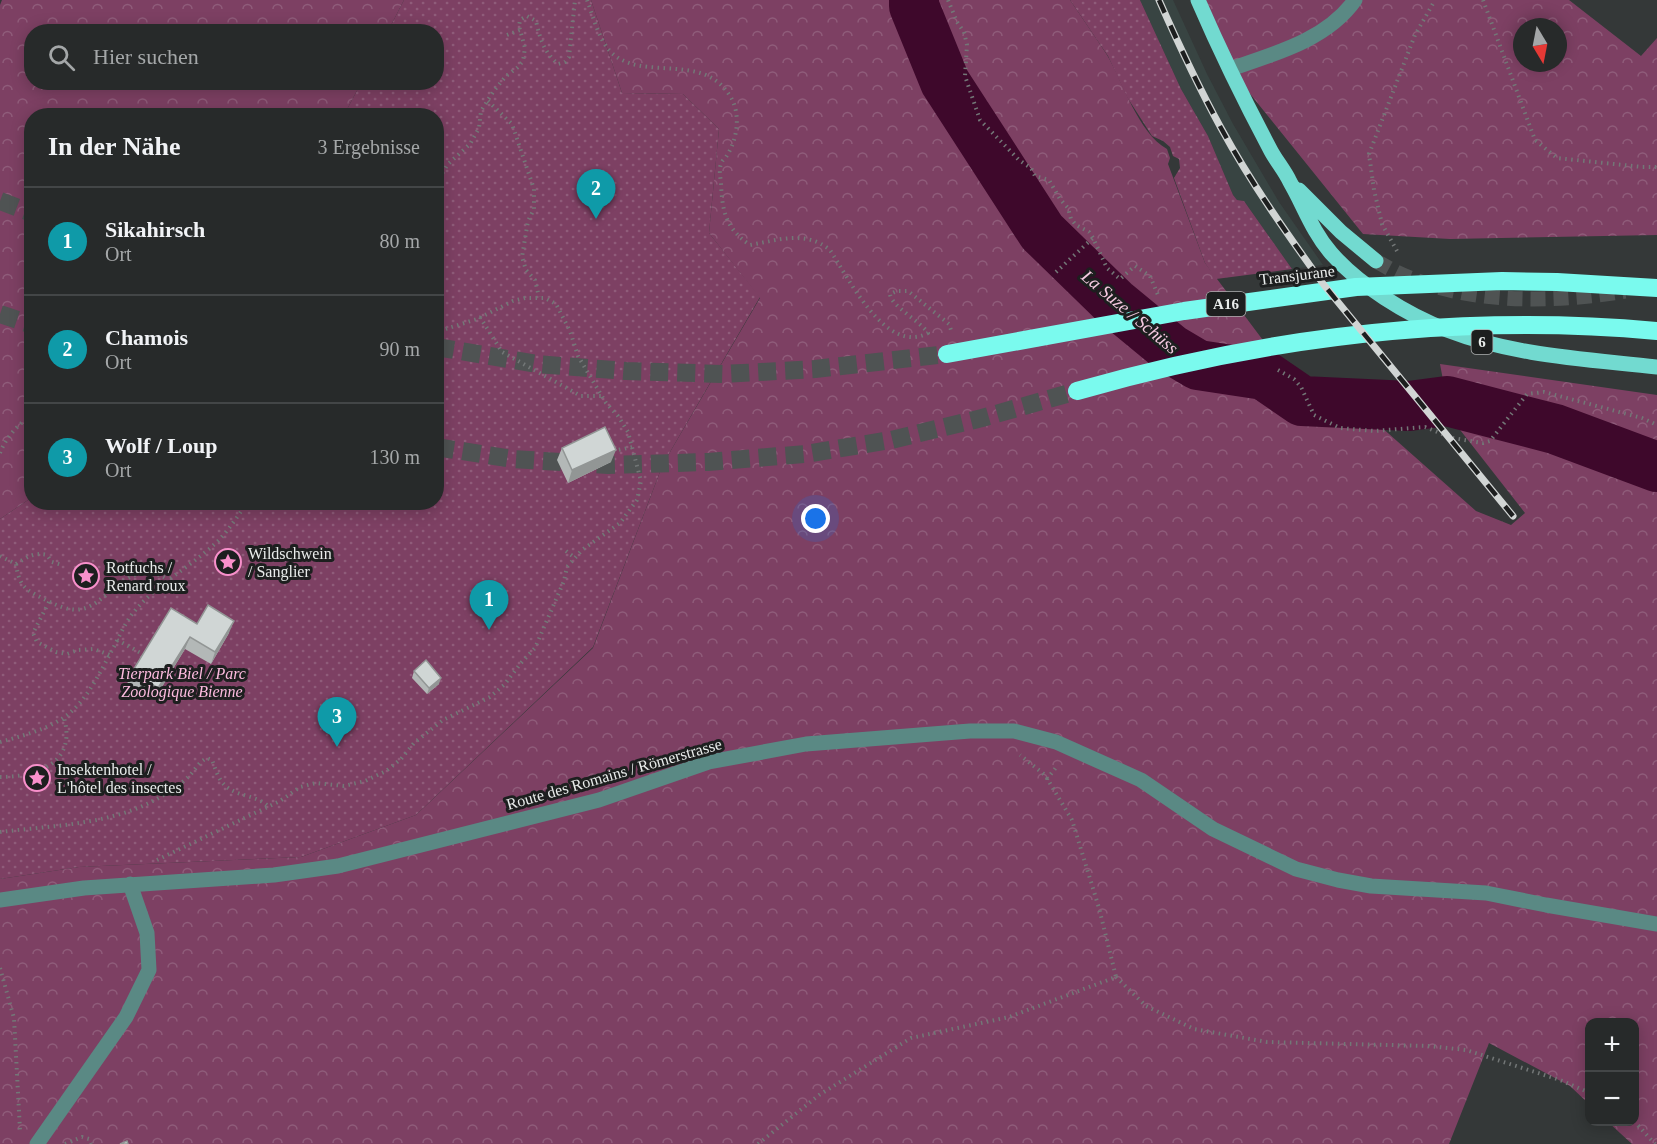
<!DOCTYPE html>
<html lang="de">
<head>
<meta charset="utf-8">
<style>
  :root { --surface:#272a2a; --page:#333636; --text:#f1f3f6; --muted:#a4a7a8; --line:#434647; --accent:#f890cb }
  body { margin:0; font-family:Georgia,serif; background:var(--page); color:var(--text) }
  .controls { position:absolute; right:18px; bottom:18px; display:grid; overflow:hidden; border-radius:12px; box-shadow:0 3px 15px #0003 }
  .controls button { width:54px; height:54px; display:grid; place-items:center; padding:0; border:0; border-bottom:2px solid var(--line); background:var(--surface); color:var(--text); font:30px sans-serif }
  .compass { position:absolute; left:1513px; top:18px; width:54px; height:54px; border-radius:50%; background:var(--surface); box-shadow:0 3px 15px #0003; rotate:170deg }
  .you { position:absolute; left:816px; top:519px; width:21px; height:21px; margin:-15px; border:4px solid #fff; border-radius:50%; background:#1a73e8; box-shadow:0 0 0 9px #1a73e833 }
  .badge { display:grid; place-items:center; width:39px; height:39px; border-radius:50%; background:var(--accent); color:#fff; font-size:20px; font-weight:700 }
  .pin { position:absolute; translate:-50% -50px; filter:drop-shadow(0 2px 3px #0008) }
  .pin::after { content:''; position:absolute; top:32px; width:21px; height:18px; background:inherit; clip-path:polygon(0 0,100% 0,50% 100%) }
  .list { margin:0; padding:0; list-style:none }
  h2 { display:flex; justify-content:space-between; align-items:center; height:78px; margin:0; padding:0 24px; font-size:26px }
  h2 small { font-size:20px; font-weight:400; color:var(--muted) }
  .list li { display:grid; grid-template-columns:39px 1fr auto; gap:18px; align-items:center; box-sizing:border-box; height:108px; padding:0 24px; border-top:2px solid var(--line) }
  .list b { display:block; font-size:22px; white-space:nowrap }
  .list p { margin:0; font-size:20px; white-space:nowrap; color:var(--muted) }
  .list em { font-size:20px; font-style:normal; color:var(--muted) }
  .icon { flex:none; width:33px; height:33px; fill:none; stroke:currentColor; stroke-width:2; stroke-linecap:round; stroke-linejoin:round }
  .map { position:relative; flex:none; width:1657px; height:1144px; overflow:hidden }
  .search { position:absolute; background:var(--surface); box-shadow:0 3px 15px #0003; left:24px; top:24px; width:420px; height:66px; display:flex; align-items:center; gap:15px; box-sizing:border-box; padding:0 21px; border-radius:24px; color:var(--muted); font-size:22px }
  .panel { position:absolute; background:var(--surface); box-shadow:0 3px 15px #0003; left:24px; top:108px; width:420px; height:402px; border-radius:24px }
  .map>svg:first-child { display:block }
  .built { fill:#384442 }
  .grass { fill:url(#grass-dots) }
  .forest { fill:url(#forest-crowns); fill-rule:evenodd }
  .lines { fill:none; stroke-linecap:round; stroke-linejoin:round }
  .river { stroke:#3e082b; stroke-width:50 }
  .major-tunnel { stroke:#4f5353; stroke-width:15; stroke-dasharray:15 8; stroke-linecap:butt }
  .highway-tunnel { stroke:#4f5353; stroke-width:18; stroke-dasharray:18 9; stroke-linecap:butt }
  .path { stroke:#737777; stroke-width:4; stroke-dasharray:1.5 4.5; stroke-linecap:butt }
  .minor { stroke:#5a8984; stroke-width:15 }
  .major { stroke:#72dad0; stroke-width:15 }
  .highway { stroke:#7afaee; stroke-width:18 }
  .rail-casing { stroke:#d1d5d4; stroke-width:7 }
  .rail { stroke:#1d1f1f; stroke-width:4.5; stroke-dasharray:14; stroke-linecap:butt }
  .wall { fill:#b3b8b7 }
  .shaded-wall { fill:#929695 }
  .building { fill:#d0d6d5; stroke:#929695; stroke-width:1.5 }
  .labels { text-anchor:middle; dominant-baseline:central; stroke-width:6; stroke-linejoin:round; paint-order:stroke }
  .shield { fill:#1d1f1f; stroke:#acaeae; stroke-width:1.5 }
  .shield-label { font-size:15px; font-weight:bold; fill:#e9eceb }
  .street-label { font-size:16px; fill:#e9eceb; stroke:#1d1f1f }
  .poi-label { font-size:16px; fill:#e9eceb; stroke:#1d1f1f; text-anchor:start }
  .park-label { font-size:16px; font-style:italic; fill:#fdbbdf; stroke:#1d1f1f }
  .water-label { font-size:18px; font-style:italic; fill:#f5c9e0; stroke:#1d1f1f }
</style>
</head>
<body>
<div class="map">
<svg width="1657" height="1144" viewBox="0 0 1657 1144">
  <defs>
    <pattern id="grass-dots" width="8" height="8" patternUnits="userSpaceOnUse" patternTransform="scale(1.5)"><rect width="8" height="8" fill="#7d4063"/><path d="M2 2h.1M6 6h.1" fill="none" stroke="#8f5c7a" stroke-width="1.8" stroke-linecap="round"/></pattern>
    <pattern id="forest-crowns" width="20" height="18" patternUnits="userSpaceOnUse" patternTransform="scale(1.5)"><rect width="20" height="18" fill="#7d4063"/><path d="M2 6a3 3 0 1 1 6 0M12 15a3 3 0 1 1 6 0" fill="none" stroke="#8f5c7a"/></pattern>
  </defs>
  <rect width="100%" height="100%" fill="#343838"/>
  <path class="built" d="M1140,0h33l34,74 26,50 46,78 44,63 -31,4 -48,-68 -7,-1 -4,-5 -25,-59 -27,-47z"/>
  <path class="grass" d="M404,0h187l31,93 61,1 36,35 -10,104 51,64 -97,167 -70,183 -177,168 -115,42 -222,10 -79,12v-360l31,-21 1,4h404v-386l-92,-1 17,-32 75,-1v-50l-48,-1z
    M1070,0h70l41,89 27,47 25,59 4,5 7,1 48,68 -76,10 -11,-16 -31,-85 6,-10 -1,-9 -6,-3 -3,-9 -7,-6 -11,-5 -25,-39 -19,-41z"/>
  <path class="forest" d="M2,0h402l-16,31 -356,1v50l329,1 -17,32 -312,1 -1,382 -31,21v-514z
    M591,0h479c12,18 25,36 37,55 16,27 31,78 60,94l3,9 -2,6 37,99 72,96 103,67 96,85 35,14 14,-12 -75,-96 -10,-53 217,31v749h-25l-24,-22h26v-100h-44l-1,82 -19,-18 -81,-43 -40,101h-1449v-265l79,-12 222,-10 115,-42 177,-167 70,-184 97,-166 -51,-65 10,-104 -36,-35 -61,-1z
    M1198,0h371l72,56 16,-18v197l-207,4 -87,-5 -133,-165zM1522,27h36v36h-36z"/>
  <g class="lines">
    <path class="river" d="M914,0v6l31,76 97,150 72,70 57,47 27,16 66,10 38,26 107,5 38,-5 108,28 102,38"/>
    <path class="major-tunnel" d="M1376,261c9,5 19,11 29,15 67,28 149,27 220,15"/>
    <path class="highway-tunnel" d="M0,201l32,12
      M0,314l32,11
      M436,347l101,17 89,7 98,3 91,-5 132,-15
      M436,447l77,12 95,6 100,-3 97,-8 86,-14 91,-22 95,-27"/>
    <path class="path" d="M587,0c6,16 11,37 22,50 30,34 93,0 121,46 11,17 8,43 -4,61 -3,4 -3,2 -5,7 -2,5 -1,12 0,18 1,28 4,46 29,63 28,-5 56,-15 80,5 18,27 56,106 98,83 -8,-12 -37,-27 -38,-39l7,-3h11l41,33 2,6
      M948,0l9,22 7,10 3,13 -2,31 15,44 39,40 12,8 4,8 14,4 11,19 8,9 3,11 5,6 13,7 4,6 14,30 13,11 15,-13 15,10 8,19
      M1483,0l52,140 22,18 85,9h15
      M507,35l13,-5
      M488,101l24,23 22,65v20l-6,12 -6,36 4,13 9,10 4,17
      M436,183l12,-19 22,-20 9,-16 2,-17 12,-19 13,-16 11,-8 6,-7 2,-13 -6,-22 1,-6 7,-4 9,5c4,18 8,31 22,43l7,-2 4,-5 6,-57
      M1397,251l-15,-27 -8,-34 -5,-36 46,-119 20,-35
      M1056,272l37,-34
      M480,317l22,35 79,44h20
      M1278,370l16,9 7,8 13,28 26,13 34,3 51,-4 27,11 31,5 7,-2 37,-47 17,-2 98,26 15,7
      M613,451l20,-4
      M0,453c5,-14 19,-30 32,-38
      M566,551l9,7
      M0,556l16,8c3,21 8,25 26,34 12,6 27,14 40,11 24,-5 39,-40 69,-35 8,1 11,1 17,6
      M16,564c11,-7 18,-12 31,-9l5,7 10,3
      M49,602l-16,31 4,9 19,10 11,2 11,-4 16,-1 16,6
      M117,640l24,13
      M0,742c68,-18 79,-28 111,-90 7,-12 13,-28 22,-39 24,-30 60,-47 87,-74 10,-11 19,-25 28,-37
      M0,777c37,0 77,-14 64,-59
      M1047,779l11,-14
      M0,832c49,-6 104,-7 149,-29 12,-6 29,-16 39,-26 7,-6 10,-15 19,-19l5,2c3,7 5,16 10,22 11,15 33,12 46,24
      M157,860l123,-59 20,-14 16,-4 28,3 21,-5 21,-10 15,-12 13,-16 29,-23 47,-23 14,-12 17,-22 14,-15 29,-67 3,-14 15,-17 38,-27 17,-23 4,-19 -13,-49 -10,-16 -12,-13 -28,-47 -8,-25 -14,-27 -11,-6h-20l-12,3 -36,18 -41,13
      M0,968l14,50 6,112
      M1116,977l30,29 48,23 73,13 162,4 37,4 94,30 30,13
      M1634,1121l21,23
      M65,1144l17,-7 7,2 2,5
      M758,1144l61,-49 92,-57 98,-21 107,-40 -17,-69 -27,-88 -27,-45 -25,-20"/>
    <path class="minor" d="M1230,69c44,-15 97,-29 125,-69
      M0,900l84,-12 190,-13 64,-9 261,-66 110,-38 97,-18 164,-13h44l42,11 85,38 72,49 83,40 42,11 33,6 115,7 60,12 111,19
      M37,1144l89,-127 23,-47 -2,-37 -17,-49"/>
    <path class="major" d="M1198,0c22,51 47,102 73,151 6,11 14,20 19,31 14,24 22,49 41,71 28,32 76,62 116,77 67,26 140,29 210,37
      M1299,190l42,42 35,29"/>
    <path class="highway" d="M947,354l237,-43 172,-24 146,-6 55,1 100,6
      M1077,391c188,-54 384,-78 580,-60"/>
    <defs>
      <path id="rail" d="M1159,0c19,43 39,86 62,128 30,55 66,106 103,157l189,231"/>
    </defs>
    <use href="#rail" class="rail-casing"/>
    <use href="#rail" class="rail"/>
  </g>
  <path class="wall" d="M562,448l49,14 -43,21 -11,-23z
    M197,624l32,9 -18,31 -26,-15 -31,51 -27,-16 5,-12z
    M414,671l25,13 -12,10 -15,-16z
    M334,711l19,8 -2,6 -9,7 -11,-14z"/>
  <path class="shaded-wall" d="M616,450l-5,12 -43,21 4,-13z
    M234,621l-5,12 -18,31 4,-12z
    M190,637l-5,12 -31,51 4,-12z
    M441,678l-2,6 -12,10 2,-6z
    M353,719l-2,6 -9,7 3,-7z"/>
  <path class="building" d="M605,427l11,23 -44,20 -10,-22z
    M208,605l26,16 -19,31 -25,-15 -32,51 -26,-16 39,-64 26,16z
    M426,660l15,18 -12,10 -15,-17z
    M342,705l11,14 -8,6 -11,-14z
    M127,1141l1,3h-8z"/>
  <defs>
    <symbol id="sight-ring" viewBox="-11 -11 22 22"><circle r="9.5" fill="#1d1f1f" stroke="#f890cb" stroke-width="1.5"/><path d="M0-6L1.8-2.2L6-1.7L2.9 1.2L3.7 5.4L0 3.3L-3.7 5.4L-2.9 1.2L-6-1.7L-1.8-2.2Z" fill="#f890cb"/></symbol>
  </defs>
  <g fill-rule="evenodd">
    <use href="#sight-ring" x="213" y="547" width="30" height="30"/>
    <use href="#sight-ring" x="71" y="561" width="30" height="30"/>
    <use href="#sight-ring" x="22" y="763" width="30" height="30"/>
  </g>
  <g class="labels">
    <g class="shield">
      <rect x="1206.5" y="292" width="39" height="24" rx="4.5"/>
      <rect x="1471.5" y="330" width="21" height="24" rx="4.5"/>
    </g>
    <g class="shield-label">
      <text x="1226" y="304">A16</text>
      <text x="1482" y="342">6</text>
    </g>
    <g class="street-label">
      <text transform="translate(1297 275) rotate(-7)">Transjurane</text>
      <text transform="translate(614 774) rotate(-16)">Route des Romains / Römerstrasse</text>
    </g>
    <g class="poi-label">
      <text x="248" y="553">Wildschwein<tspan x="248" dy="18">/ Sanglier</tspan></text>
      <text x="106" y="567">Rotfuchs /<tspan x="106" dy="18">Renard roux</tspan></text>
      <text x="57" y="769">Insektenhotel /<tspan x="57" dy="18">L'hôtel des insectes</tspan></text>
    </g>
    <g class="park-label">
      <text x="182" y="673">Tierpark Biel / Parc<tspan x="182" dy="18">Zoologique Bienne</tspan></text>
    </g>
    <g class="water-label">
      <text transform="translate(1130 312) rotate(40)">La Suze / Schüss</text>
    </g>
  </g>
</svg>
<div class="controls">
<button>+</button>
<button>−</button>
</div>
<svg class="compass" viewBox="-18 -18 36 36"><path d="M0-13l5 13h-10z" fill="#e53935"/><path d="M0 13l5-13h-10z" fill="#a4a7a8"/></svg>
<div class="you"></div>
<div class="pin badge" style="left:489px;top:630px;background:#0f9aa8">1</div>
<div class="pin badge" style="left:596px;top:219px;background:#0f9aa8">2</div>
<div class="pin badge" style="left:337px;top:747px;background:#0f9aa8">3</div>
<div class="search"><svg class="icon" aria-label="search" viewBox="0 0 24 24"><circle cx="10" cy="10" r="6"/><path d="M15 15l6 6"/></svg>Hier suchen</div>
<section class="panel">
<h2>In der Nähe<small>3 Ergebnisse</small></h2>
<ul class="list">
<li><span class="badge" style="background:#0f9aa8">1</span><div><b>Sikahirsch</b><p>Ort</p></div><em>80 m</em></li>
<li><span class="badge" style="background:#0f9aa8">2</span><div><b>Chamois</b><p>Ort</p></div><em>90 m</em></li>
<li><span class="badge" style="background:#0f9aa8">3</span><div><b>Wolf / Loup</b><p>Ort</p></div><em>130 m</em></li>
</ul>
</section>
</div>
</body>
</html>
